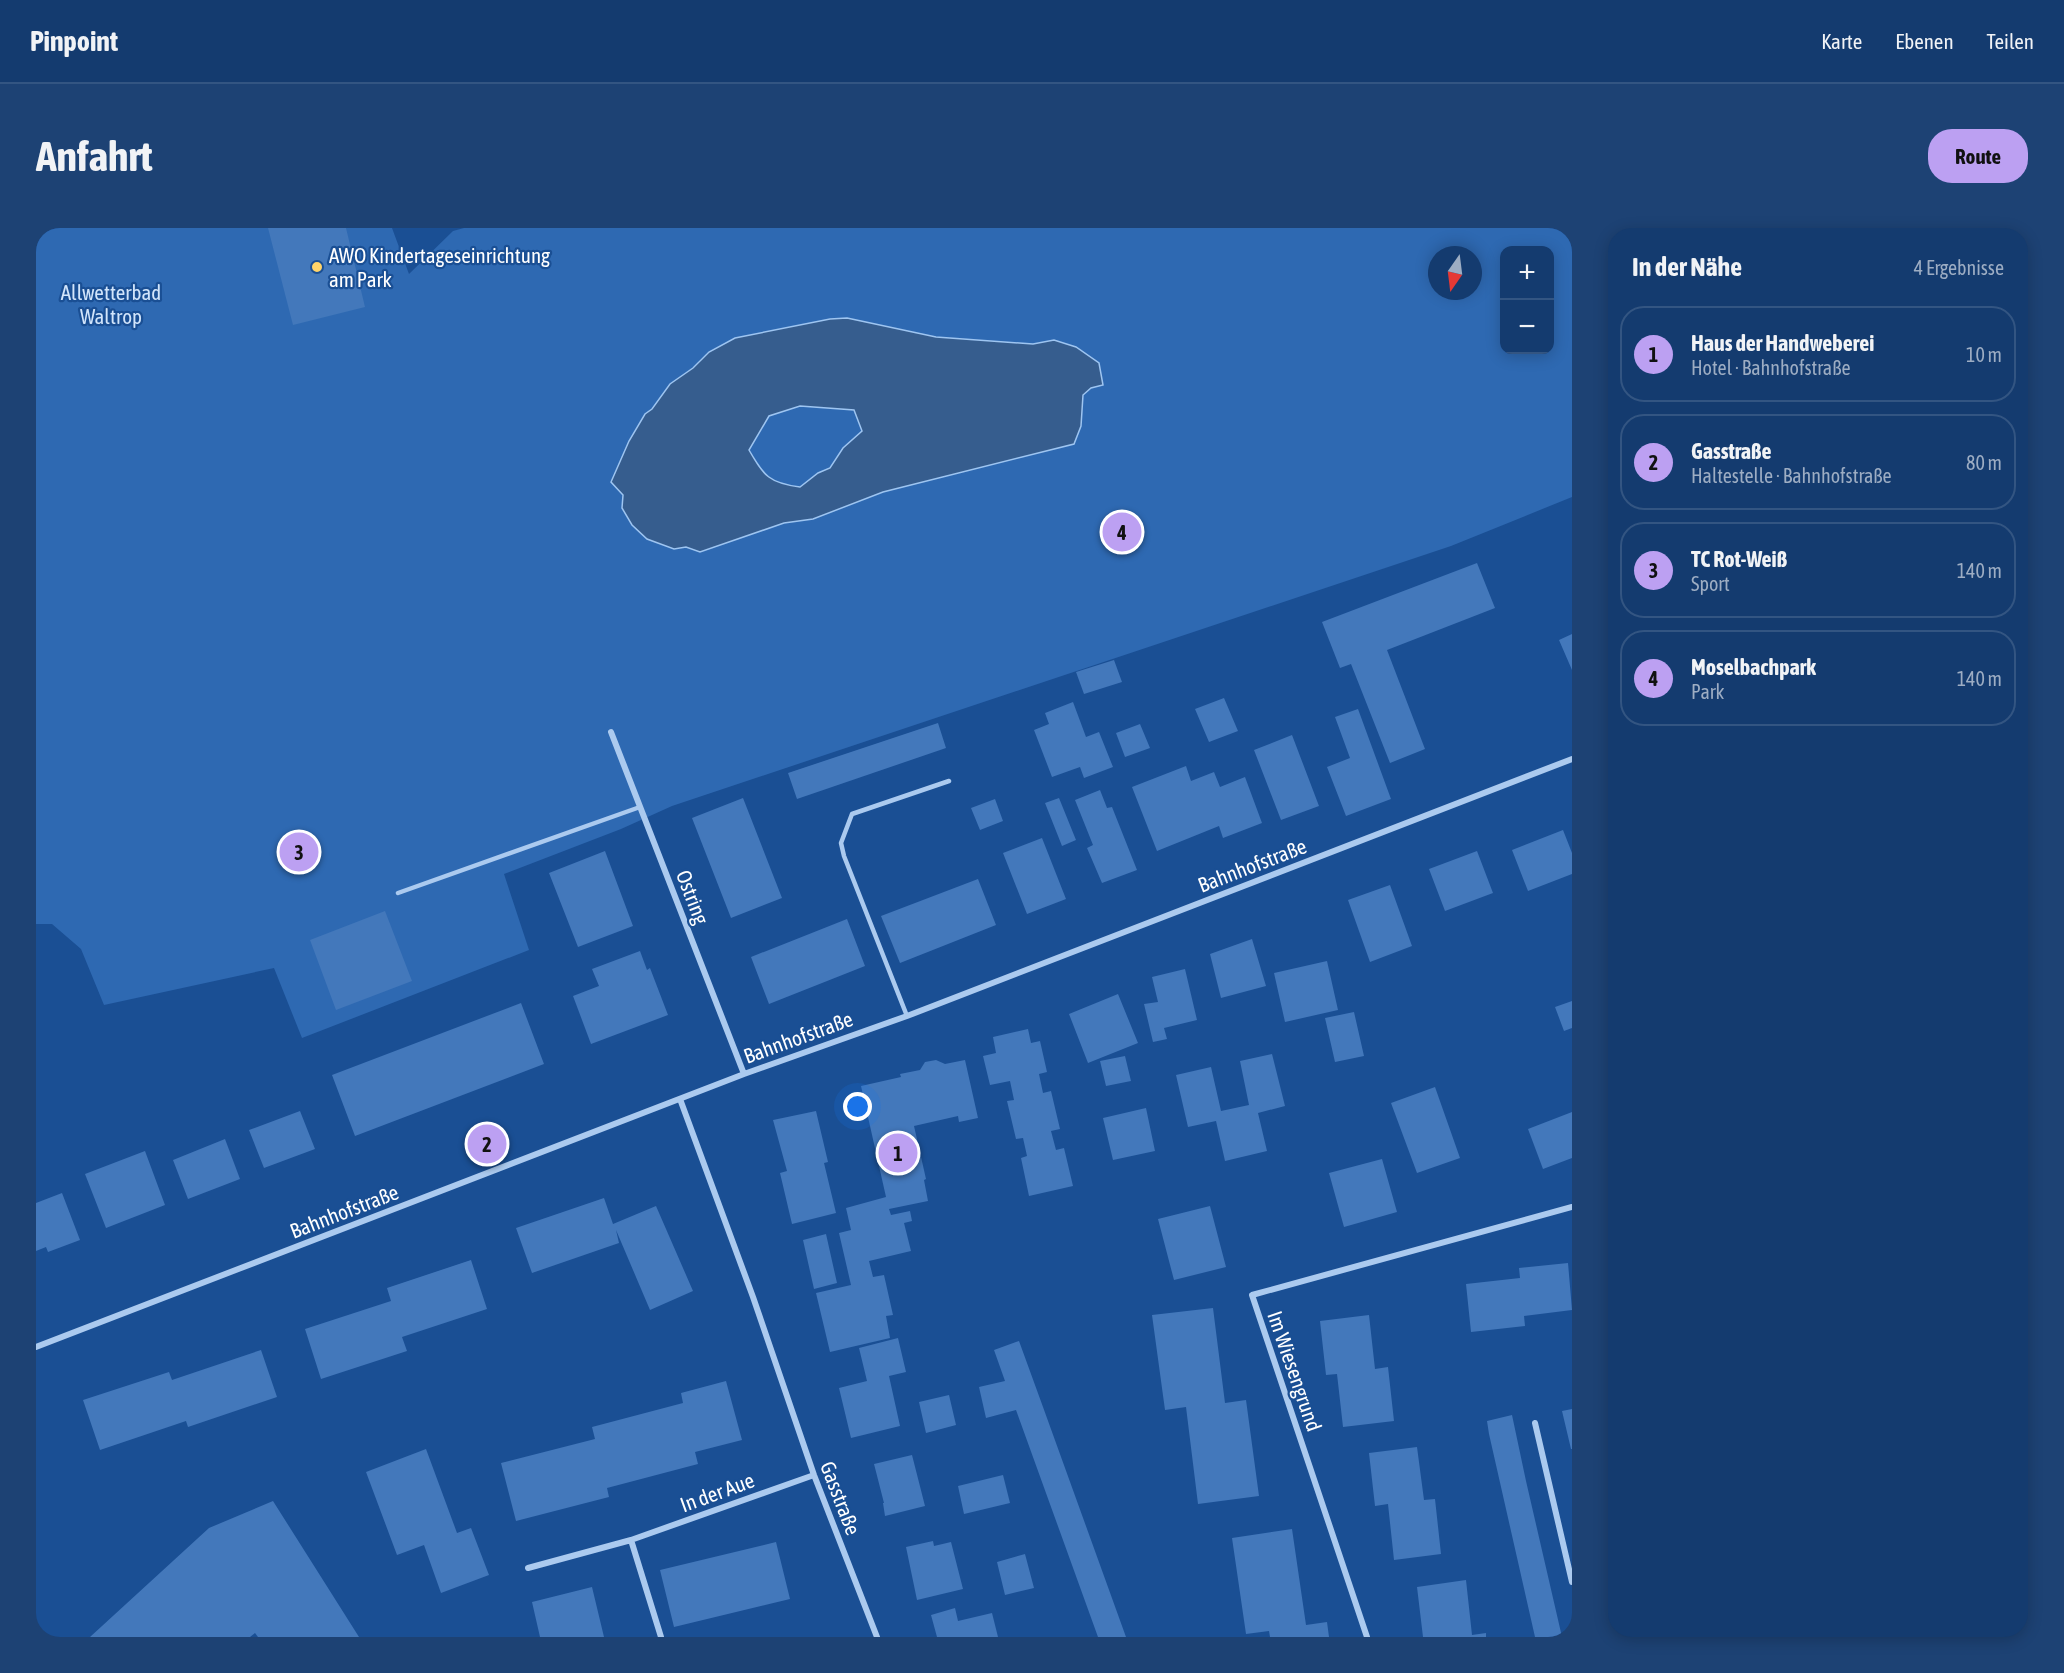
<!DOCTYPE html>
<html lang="de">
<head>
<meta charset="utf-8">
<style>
  :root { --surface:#143b6f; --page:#1d4274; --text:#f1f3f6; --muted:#9dadc3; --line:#335582; --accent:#bca0f2 }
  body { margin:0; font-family:"Asap Condensed",sans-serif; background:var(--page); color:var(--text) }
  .controls { position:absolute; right:18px; top:18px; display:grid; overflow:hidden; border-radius:12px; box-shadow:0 3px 15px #0003 }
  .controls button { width:54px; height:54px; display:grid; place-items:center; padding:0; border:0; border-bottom:2px solid var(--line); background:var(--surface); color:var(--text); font:30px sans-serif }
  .compass { position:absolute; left:1392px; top:18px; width:54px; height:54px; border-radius:50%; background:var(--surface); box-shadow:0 3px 15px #0003; rotate:194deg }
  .you { position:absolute; left:822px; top:879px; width:21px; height:21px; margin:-15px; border:4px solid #fff; border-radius:50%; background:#1a73e8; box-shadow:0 0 0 9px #1a73e833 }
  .badge { display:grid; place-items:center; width:39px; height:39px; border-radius:50%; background:var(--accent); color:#111; font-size:20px; font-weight:700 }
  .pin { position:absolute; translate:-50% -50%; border:3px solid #fff; box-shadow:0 2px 6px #0006 }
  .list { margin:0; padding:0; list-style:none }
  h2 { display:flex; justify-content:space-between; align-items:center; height:78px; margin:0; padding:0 24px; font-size:26px }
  h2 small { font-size:20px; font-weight:400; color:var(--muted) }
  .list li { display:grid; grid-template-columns:39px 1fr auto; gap:18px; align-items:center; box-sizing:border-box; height:96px; margin:0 12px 12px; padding:0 12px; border:2px solid var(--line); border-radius:24px }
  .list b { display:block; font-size:22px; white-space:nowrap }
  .list p { margin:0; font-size:20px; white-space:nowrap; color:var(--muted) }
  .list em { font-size:20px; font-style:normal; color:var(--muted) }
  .map { position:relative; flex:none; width:1536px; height:1409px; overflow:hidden; border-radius:24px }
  header { display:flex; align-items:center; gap:36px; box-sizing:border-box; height:84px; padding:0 30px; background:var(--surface); border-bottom:2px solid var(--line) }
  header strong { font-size:28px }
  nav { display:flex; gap:33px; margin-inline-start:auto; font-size:21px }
  .intro { display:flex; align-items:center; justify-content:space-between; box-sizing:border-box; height:144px; padding:0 36px }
  h1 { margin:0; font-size:42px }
  .button { padding:15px 27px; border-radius:24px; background:var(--accent); color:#111; font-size:21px; font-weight:700 }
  main { display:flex; gap:36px; padding:0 36px }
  aside { flex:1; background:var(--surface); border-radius:24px; box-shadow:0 3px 15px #0003 }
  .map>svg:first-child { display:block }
  .green { fill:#2e69b2; fill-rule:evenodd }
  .water { fill:#365d8e; stroke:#9ec5f1; stroke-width:1.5; fill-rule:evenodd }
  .building { fill:#4378bb }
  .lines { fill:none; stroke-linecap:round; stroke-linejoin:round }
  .service { stroke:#abcaef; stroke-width:4.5 }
  .minor { stroke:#abcaef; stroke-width:6 }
  .poi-dot { fill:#ffd46a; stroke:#1a4f94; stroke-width:2 }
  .labels { text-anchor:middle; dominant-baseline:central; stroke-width:4.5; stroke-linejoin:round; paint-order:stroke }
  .poi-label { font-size:21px; fill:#fff; stroke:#1a4f94; text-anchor:start }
  .park-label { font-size:21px; fill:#d2e5fb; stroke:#1a4f94 }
  .street-label { font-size:21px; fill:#fff; stroke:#1a4f94 }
</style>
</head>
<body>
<header>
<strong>Pinpoint</strong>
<nav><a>Karte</a><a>Ebenen</a><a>Teilen</a></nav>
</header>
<div class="intro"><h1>Anfahrt</h1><a class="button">Route</a></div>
<main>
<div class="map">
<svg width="1536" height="1409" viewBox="0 0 1536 1409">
  <rect width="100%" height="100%" fill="#1a4f94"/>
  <path class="green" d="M0,0h356l17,46 44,-43 11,-3h1108v269l-121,49 -779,260 -51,23 -117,45 25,76 -227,88 -28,-70 -170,37 -23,-56 -29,-25h-16zM1468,22h46v100h-46zM1401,27h36v36h-36zM811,90l89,19 97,7 22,-4 36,48 -8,7 -2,31 -198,66 -70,27 -29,4 -98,24 -12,2 -42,-24 -10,-17 1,-13 22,-81 7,-5 18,-25 23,-16 16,-16 26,-14 95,-19z
    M764,178l54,4 8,21 -19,17 -13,20 -12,5 -18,14c-31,-4 -36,-11 -52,-37l21,-34z"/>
  <path class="water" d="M811,90l89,19 97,7 21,-4 22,7 23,16 4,22 -12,3 -8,7 -2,31 -7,18 -191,48 -70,27 -29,4 -84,29 -14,-5 -12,2 -27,-10 -15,-14 -10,-17 1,-13 -12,-13 18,-41 16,-27 7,-5 18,-25 23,-16 16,-16 26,-14 95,-19zM764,178l54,4 8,21 -19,17 -13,20 -12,5 -18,14c-31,-4 -36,-11 -51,-37l20,-34z"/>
  <path class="building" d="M232,0h78l19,79 -72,18z
    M1441,335l18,45 -108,42 38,99 -35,14 -39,-99 -11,4 -18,-46z
    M1536,406v36l-13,-30z
    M1078,432l8,22 -38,12 -8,-22z
    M1188,470l14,33 -29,11 -14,-33z
    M1037,474l13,35 13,-5 14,35 -29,11 -4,-11 -28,10 -18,-47 15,-6 -4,-11z
    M1322,481l33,90 -45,17 -19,-49 23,-9 -15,-41z
    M902,495l8,25 -149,51 -9,-26z
    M1104,496l10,24 -25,9 -9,-24z
    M1256,507l27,71 -38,14 -27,-70z
    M1150,538l5,15 23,-9 6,15 25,-10 17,46 -39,15 -4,-12 -62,25 -25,-64z
    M1064,562l7,18 5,-1 25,63 -35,13 -15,-35 6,-3 -18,-45z
    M707,570l39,100 -51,20 -39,-100z
    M1023,570l17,42 -14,6 -17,-43z
    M959,571l8,22 -23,9 -9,-22z
    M1527,602l9,23v21l-44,17 -16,-41z
    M1006,610l24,61 -39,15 -24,-61z
    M569,623l28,75 -55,21 -29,-74z
    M1441,623l16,42 -48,18 -16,-42z
    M942,651l18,46 -96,38 -19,-47z
    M1354,657l22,61 -42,16 -22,-62z
    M349,683l27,70 -76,29 -26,-70z
    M811,691l18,47 -96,38 -18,-47z
    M1216,711l14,47 -45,12 -11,-44z
    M604,723l7,19 3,-2 18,47 -77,29 -18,-48 26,-10 -7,-17z
    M1291,733l11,49 -53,12 -11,-49z
    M1149,741l12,51 -33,8 3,11 -14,3 -9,-38 14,-2 -6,-25z
    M1082,766l20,49 -50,20 -19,-49z
    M1536,773v27l-8,3 -9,-24z
    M485,775l23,61 -189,72 -23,-61z
    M1318,784l10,44 -29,6 -10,-44z
    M992,801l3,14 9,-2 7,31 -8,2 4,19 8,-2 9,38 -9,2 5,19 8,-2 9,38 -44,10 -8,-38 6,-2 -4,-18 -7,1 -9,-38 7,-1 -4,-19 -20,4 -7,-29 13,-3 -3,-16z
    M1236,826l13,52 -27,7 9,38 -42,10 -9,-40 -28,6 -12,-52 35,-8 10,44 28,-6 -9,-44z
    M1089,828l6,25 -25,5 -6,-25z
    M900,832l9,4 20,-4 13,58 -19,4 -1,-6 -44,10 12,53 -2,1 4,21 -39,8 2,6 19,-4 2,10 -8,2 7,28 -42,10 4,16 11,-2 9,40 -7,1 4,22 -60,14 -14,-59 35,-8 -12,-52 12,-3 -5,-22 40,-11 -25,-111 40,-9 -1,-3 20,-4 5,-8z
    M1399,859l25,71 -43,15 -26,-70z
    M1110,880l9,43 -42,9 -10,-42z
    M264,883l15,38 -51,19 -15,-38z
    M780,883l12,51 -4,1 12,50 -44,11 -12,-51 7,-2 -14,-51z
    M1536,884v46l-29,11 -15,-40z
    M189,911l15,40 -52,20 -15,-39z
    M109,923l20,54 -59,23 -21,-54z
    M1346,931l15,53 -53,15 -15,-54z
    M26,965l18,47 -32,12 -2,-5 -10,4v-48z
    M568,970l9,26 43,-18 37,85 -43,19 -34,-80 3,13 -87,30 -16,-45z
    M1174,978l16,61 -52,13 -16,-61z
    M790,1006l11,49 -23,6 -11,-49z
    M435,1032l16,49 -85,28 5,14 -86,28 -16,-50 86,-28 -4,-13z
    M1532,1035l4,47 -48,6 1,10 -54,6 -5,-48 54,-6 -1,-10z
    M1177,1080l12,95 21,-3 13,96 -61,8 -12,-97 -21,3 -13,-95z
    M1333,1087l6,54 13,-2 6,54 -51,6 -6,-53 -11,1 -6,-54z
    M862,1110l8,34 -17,4 11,50 -49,12 -12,-50 28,-7 -8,-33z
    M983,1113l24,66 83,230h-28l-82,-227 -30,8 -7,-31 26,-6 -11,-31z
    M225,1122l16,47 -89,30 -2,-6 -86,29 -17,-50 86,-28 3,8z
    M690,1153l16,59 -47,12 3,12 -91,24 2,9 -93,24 -15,-58 94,-24 -3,-12 91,-24 -2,-10z
    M913,1167l7,30 -30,8 -7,-31z
    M1536,1181v40h-1l-9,-38z
    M1476,1187l14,66 36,156h-27l-46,-203 -2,-13z
    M1381,1219l7,53 11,-1 6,55 -47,6 -6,-56 -13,2 -6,-53z
    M390,1221l31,84 14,-5 18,47 -48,18 -17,-48 -27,10 -31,-83z
    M876,1227l13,51 -40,10 -2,-13h1l-10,-39z
    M967,1247l7,28 -46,11 -6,-28z
    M237,1273l86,136h-101l-3,-4 -5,4h-160l119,-109z
    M1256,1301l14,96 21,-3 2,15h-59l-1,-6 -23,3 -14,-96z
    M897,1313l1,5 17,-4 12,47 -46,11 -11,-53z
    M740,1314l14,57 -116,28 -14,-57z
    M989,1326l9,34 -29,7 -8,-33z
    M1430,1352l6,55 14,-2v4h-63l-6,-50z
    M556,1359l12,50h-64l-8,-35z
    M919,1380l3,13 34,-8 6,24h-61l-6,-22z"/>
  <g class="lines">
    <path class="service" d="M362,665l242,-86
      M871,788l-63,-160 -3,-13 11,-29 97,-33"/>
    <path class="minor" d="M575,504l133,342
      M644,871l73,198 61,178 63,162
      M0,1119l708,-273 163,-58 665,-257
      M1499,1195l37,159
      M595,1312l30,97
      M492,1340l103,-28 183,-65
      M1331,1409l-115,-342 320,-88"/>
  </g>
  <circle class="poi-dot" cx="281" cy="39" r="6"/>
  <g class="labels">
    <g class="poi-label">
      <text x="293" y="27">AWO Kindertageseinrichtung<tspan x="293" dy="24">am Park</tspan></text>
    </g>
    <g class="park-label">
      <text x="75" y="64">Allwetterbad<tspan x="75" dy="24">Waltrop</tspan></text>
    </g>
    <g class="street-label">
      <text transform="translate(1216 637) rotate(-21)">Bahnhofstraße</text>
      <text transform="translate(657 669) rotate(69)">Ostring</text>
      <text transform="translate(762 809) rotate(-20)">Bahnhofstraße</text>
      <text transform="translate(308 983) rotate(-21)">Bahnhofstraße</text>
      <text transform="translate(1259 1143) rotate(71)">Im Wiesengrund</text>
      <text transform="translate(681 1264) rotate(-20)">In der Aue</text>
      <text transform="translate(805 1270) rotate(69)">Gasstraße</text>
    </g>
  </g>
</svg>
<div class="controls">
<button>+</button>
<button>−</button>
</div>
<svg class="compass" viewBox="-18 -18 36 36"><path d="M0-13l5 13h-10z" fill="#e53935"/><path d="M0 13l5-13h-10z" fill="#9dadc3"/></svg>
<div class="you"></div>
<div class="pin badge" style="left:862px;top:925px">1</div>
<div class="pin badge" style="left:451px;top:916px">2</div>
<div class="pin badge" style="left:263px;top:624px">3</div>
<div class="pin badge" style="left:1086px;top:304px">4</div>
</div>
<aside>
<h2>In der Nähe<small>4 Ergebnisse</small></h2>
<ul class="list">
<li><span class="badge">1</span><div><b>Haus der Handweberei</b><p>Hotel · Bahnhofstraße</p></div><em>10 m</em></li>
<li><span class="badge">2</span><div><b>Gasstraße</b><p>Haltestelle · Bahnhofstraße</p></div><em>80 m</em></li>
<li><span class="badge">3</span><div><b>TC Rot-Weiß</b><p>Sport</p></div><em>140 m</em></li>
<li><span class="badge">4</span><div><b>Moselbachpark</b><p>Park</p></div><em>140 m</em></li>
</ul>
</aside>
</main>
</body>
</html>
